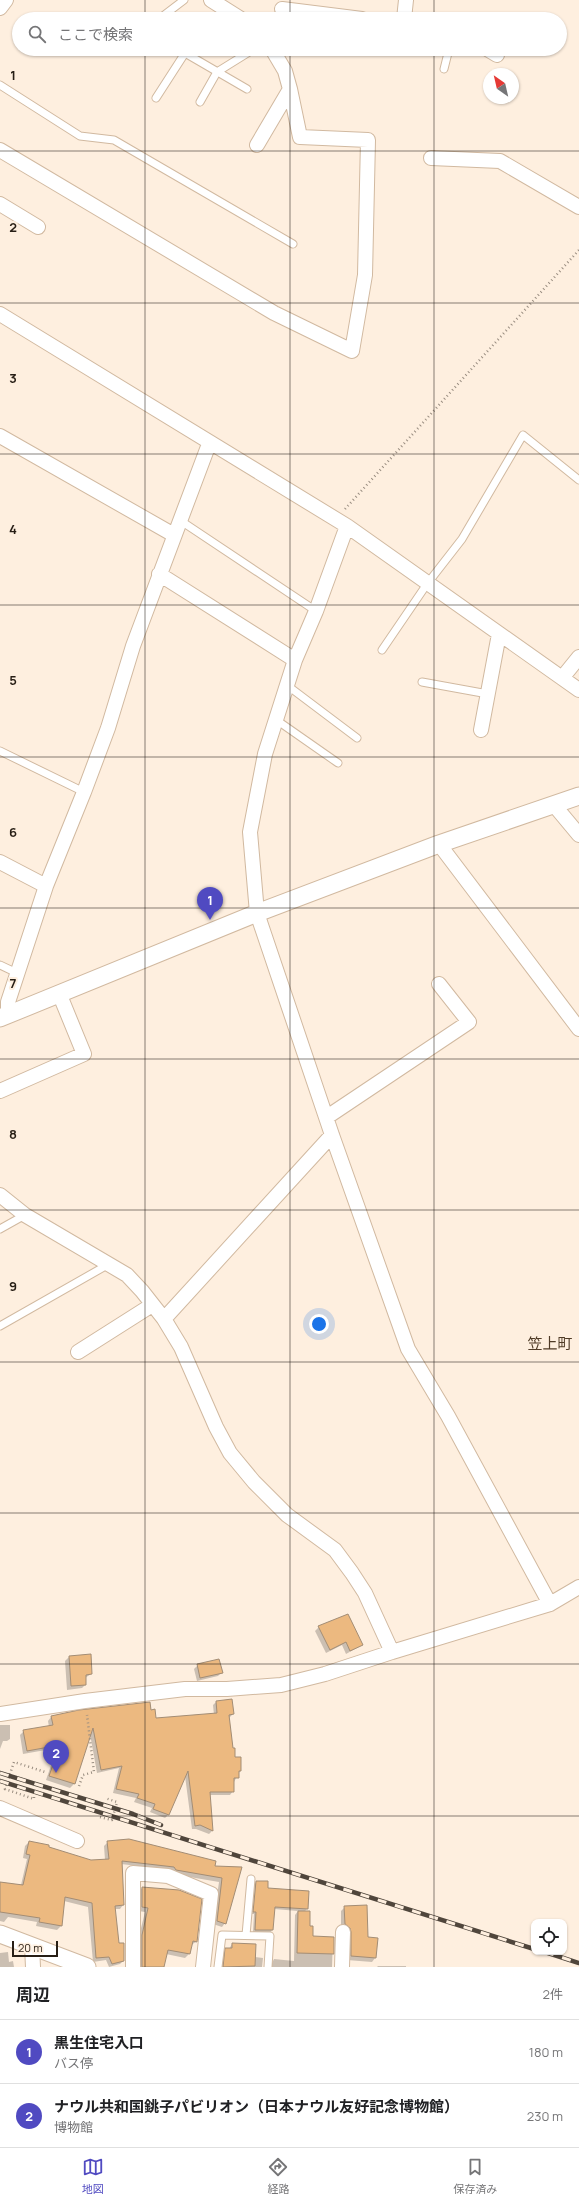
<!DOCTYPE html>
<html lang="ja">
<head>
<meta charset="utf-8">
<style>
  :root { --surface:#fff; --page:#f2f2f2; --text:#202124; --muted:#757577; --line:#e0e0e0; --accent:#504ac1 }
  body { margin:0; font-family:Manrope,"Noto Sans JP",sans-serif; background:var(--page); color:var(--text) }
  .controls { position:absolute; right:12px; bottom:12px; display:grid; overflow:hidden; border-radius:8px; box-shadow:0 1px 3px #0004 }
  .controls button { width:36px; height:36px; display:grid; place-items:center; padding:0; border:0; border-bottom:1px solid var(--line); background:var(--surface); color:var(--text); font:20px sans-serif }
  .compass { position:absolute; left:483px; top:68px; width:36px; height:36px; border-radius:50%; background:var(--surface); box-shadow:0 1px 3px #0004; rotate:326deg }
  .scale { position:absolute; left:12px; bottom:10px; width:46px; box-sizing:border-box; padding-left:4px; border:2px solid #271e15; border-top:0; font-size:11px; line-height:14px; white-space:nowrap; color:#271e15; -webkit-text-stroke:3px #feefdf; paint-order:stroke }
  .you { position:absolute; left:319px; top:1324px; width:14px; height:14px; margin:-10px; border:3px solid #fff; border-radius:50%; background:#1a73e8; box-shadow:0 0 0 6px #1a73e833 }
  .badge { display:grid; place-items:center; width:26px; height:26px; border-radius:50%; background:var(--accent); color:#fff; font-size:13px; font-weight:700 }
  .pin { position:absolute; translate:-50% -33px; filter:drop-shadow(0 1px 2px #0008) }
  .pin::after { content:''; position:absolute; top:21px; width:14px; height:12px; background:inherit; clip-path:polygon(0 0,100% 0,50% 100%) }
  .list { margin:0; padding:0; list-style:none }
  h2 { display:flex; justify-content:space-between; align-items:center; height:52px; margin:0; padding:0 16px; font-size:17px }
  h2 small { font-size:13px; font-weight:400; color:var(--muted) }
  .list li { display:grid; grid-template-columns:26px 1fr auto; gap:12px; align-items:center; box-sizing:border-box; height:64px; padding:0 16px; border-top:1px solid var(--line) }
  .list b { display:block; font-size:15px; white-space:nowrap }
  .list p { margin:0; font-size:13px; white-space:nowrap; color:var(--muted) }
  .list em { font-size:13px; font-style:normal; color:var(--muted) }
  .icon { flex:none; width:22px; height:22px; fill:none; stroke:currentColor; stroke-width:2; stroke-linecap:round; stroke-linejoin:round }
  .map { position:relative; flex:none; width:579px; height:1967px; overflow:hidden }
  .search { position:absolute; background:var(--surface); box-shadow:0 1px 3px #0004; left:12px; right:12px; top:12px; height:44px; display:flex; align-items:center; gap:10px; box-sizing:border-box; padding:0 14px; border-radius:22px; color:var(--muted); font-size:15px }
  .sheet { height:180px; background:var(--surface) }
  nav { display:flex; justify-content:space-around; align-items:center; box-sizing:border-box; height:56px; border-top:1px solid var(--line); background:var(--surface); font-size:11px; color:var(--muted) }
  nav a { display:grid; justify-items:center; gap:2px }
  nav .on { color:var(--accent) }
  .map>svg:first-child { display:block }
  .shadow { fill:#0003 }
  .building { fill:#ecb980; stroke:#a38d75 }
  .lines { fill:none; stroke-linecap:round; stroke-linejoin:round }
  .service-casing { stroke:#d1b9a0; stroke-width:9 }
  .minor-casing { stroke:#d1b9a0; stroke-width:16 }
  .tertiary-casing { stroke:#d1b9a0; stroke-width:19 }
  .path { stroke:#998d80; stroke-width:2.5; stroke-dasharray:1 3; stroke-linecap:butt }
  .service { stroke:#fff; stroke-width:7 }
  .minor { stroke:#fff; stroke-width:14 }
  .tertiary { stroke:#fff; stroke-width:17 }
  .rail-casing { stroke:#50463c; stroke-width:4.5 }
  .rail { stroke:#feefdf; stroke-width:3; stroke-dasharray:9; stroke-linecap:butt }
  .grid { fill:none; stroke:#271e15; stroke-width:1; stroke-opacity:0.55 }
  .labels { text-anchor:middle; dominant-baseline:central; stroke-width:4; stroke-linejoin:round; paint-order:stroke }
  .quarter-label { font-size:15px; fill:#4f3b26; stroke:#feefdf }
  .grid-label { font-size:13px; text-anchor:middle; font-weight:bold; fill:#271e15; stroke:#feefdf; stroke-width:4; stroke-linejoin:round; paint-order:stroke }
</style>
</head>
<body>
<div class="map">
<svg width="579" height="1967" viewBox="0 0 579 1967">
  <rect width="100%" height="100%" fill="#feefdf"/>
  <path class="shadow" d="M319,1627l43,18 -16,9 -4,-9 -16,8 -11,-22z
    M69,1657l22,17 -6,4v7l-3,3 -15,2 -2,-29z
    M198,1665l24,7 -4,4 -21,5 -3,-12z
    M216,1702l17,12 -4,4 5,40 6,13 -6,11 -1,9 -3,4h-21l3,36 -3,3 -13,-5h-4l-7,-53 -17,39 -3,3 -15,-6 2,-4 -18,-6 2,-4 -23,-5 6,-25 -22,5 -7,-39 -16,50 -4,4 -24,-8 11,-32 -34,6 -3,-19 4,-4 25,-4 -1,-6 3,-4 28,-6h72l4,8 59,-4 -1,-10z
    M0,1725h10v14l-3,2h-4l-3,8z
    M29,1842l61,19 15,-1 -1,-14 4,-4 106,25 27,1 -16,55 -3,4 -9,-3 6,-42 -47,-8 -1,-4 -50,-6 2,41 -3,4h-5l3,35 6,16 -4,4 -11,3 -3,-7 -13,2 -5,-55 -24,-6 -3,25 -4,4 -21,-4 1,-4 -29,-5 -4,5 -4,-1v-39l21,3 6,-26 -4,-1 2,-12z
    M256,1882l11,7 41,3 -1,17 -3,3 8,25 21,1 -1,29h-62l4,-8 20,2 1,-46 3,-4 -24,-2 -2,21 -2,3 -17,-1 1,-18h-3l3,-30z
    M142,1888l37,3 17,51 -5,3 -2,9 -4,4 -19,-4 -3,13h-25v-27l7,-28 -7,-1v-19z
    M345,1907l22,31 8,20 -3,4 -25,-2 -6,-32v-17z
    M232,1944l23,13 8,1 -1,9h-41l1,-14 7,-4z
    M8,1952l1,10 4,-1 1,6h-14v-14z
    M378,1966h28v1h-29z"/>
  <path class="building" d="M348,1614l15,31 -13,6 -4,-9 -16,8 -12,-24z
    M91,1654l1,20 -6,1v10l-15,1 -2,-30z
    M219,1659l4,14 -23,5 -3,-14z
    M232,1699l2,15 -5,1 4,33h2v9h6v14h-2v7h-5v14h-24l3,39 -13,-6 -5,1 -7,-55 -19,44 -16,-6 2,-5 -18,-6 2,-4 -23,-5 6,-23 -21,4 -8,-42 -18,56 -26,-8 11,-31 -33,6 -4,-21 30,-5 -2,-9 28,-6 71,-8 1,8 4,-1 1,9 61,-5 -1,-12z
    M129,1839l87,22 -1,5 27,1 -16,57 -9,-3 5,-43 -46,-8 -2,-3 -52,-6 2,44 -9,1 4,37h5v18l-12,3 -3,-7 -13,1 -4,-55 -27,-6 -3,29 -23,-4 1,-4 -40,-6v-30l23,3 7,-30 -4,-1 3,-13 20,4v2l42,13 18,-1 -2,-18z
    M256,1881h12v7l41,3 -1,18 -33,-2 -2,23h-18l1,-18h-3z
    M142,1887l37,3 23,9 -5,43 -4,-1 -3,13 -22,-4 -4,17h-22v-32l6,-27 -6,-1z
    M367,1905l1,32 10,1 -2,20 -25,-2v-24l-1,-4 -5,-4 -1,-18z
    M298,1911h12v15h3v10l21,1v17l-37,-1z
    M232,1943l24,1 -1,22 -32,1 2,-19h7z"/>
  <g class="lines">
    <defs>
      <path id="service" d="M159,19l25,-19
        M187,49l-2,4 62,36
        M444,69l5,-20
        M0,85l80,51 34,4 179,104
        M156,98l29,-45
        M200,102l17,-30 37,-23
        M181,521l135,90
        M382,650l45,-66 35,-45 61,-104 56,45
        M422,682l66,12
        M288,686l69,52
        M275,719l63,44
        M0,751l84,41
        M0,965l17,8
        M0,1229l25,-14
        M0,1326l109,-62
        M246,1935l5,-56
        M218,1967l4,-32 48,1 -2,31"/>
      <path id="minor" d="M211,0l30,19
        M0,8l6,-8
        M282,9l80,10
        M404,19l2,-19
        M487,49l10,6
        M257,145l33,-56 -5,-18 -13,-22
        M0,150l274,163 78,38 13,-76 3,-135 -68,-3 -10,-48
        M431,158l69,3 79,46
        M0,204l38,23
        M0,314l347,212 232,164
        M0,436l174,99
        M347,526l-31,85 -21,49 -30,94 -15,78 7,81 75,222 76,214 40,67 102,188
        M159,574l136,86
        M562,678l17,-21
        M481,730l18,-96
        M554,805l25,30
        M439,844l140,185
        M0,862l46,24
        M8,1015v-13l38,-116 38,-94 24,-64 25,-82 76,-202
        M0,1091l84,-37 -25,-61
        M327,1117l142,-95 -30,-38
        M0,1195l25,20 102,60 15,16 22,28 17,28 35,80 14,26 24,29 33,33 48,35 17,23 13,20 27,59
        M164,1319l168,-184
        M78,1352l74,-47
        M0,1714l85,-13 100,-12h42l54,-4 44,-11 67,-22 158,-48 29,-17
        M0,1808l77,33
        M32,1946l1,21
        M133,1967v-94l35,3 43,18 -8,73
        M342,1967l1,-35"/>
      <path id="tertiary" d="M0,1018l257,-105 182,-69 140,-48
        M0,1934l87,33"/>
    </defs>
    <use href="#service" class="service-casing"/>
    <use href="#minor" class="minor-casing"/>
    <use href="#tertiary" class="tertiary-casing"/>
    <path class="path" d="M345,509l234,-259
      M79,1786l4,-11 11,-3 -7,-57
      M34,1797v2l-29,-10 9,-27 31,10 -1,2
      M100,1817l12,3 5,-18 -12,-4"/>
    <use href="#service" class="service"/>
    <use href="#minor" class="minor"/>
    <use href="#tertiary" class="tertiary"/>
    <defs>
      <path id="rail" d="M0,1773l133,41 28,11
        M0,1781l534,168
        M545,1952l34,11"/>
    </defs>
    <use href="#rail" class="rail-casing"/>
    <use href="#rail" class="rail"/>
  </g>
  <path class="grid" d="M145,0v19M290,0v19M434,0v19M145,49v1918M290,49v1918M434,49v1918M0,151h579M0,303h579M0,454h579M0,605h579M0,757h579M0,908h579M0,1059h579M0,1210h579M0,1362h579M0,1513h579M0,1664h579M0,1816h579"/>
  <g class="labels">
    <g class="quarter-label">
      <text x="550" y="1343">笠上町</text>
    </g>
  </g>
  <g class="grid-label">
    <text x="13" y="80">1</text>
    <text x="13" y="232">2</text>
    <text x="13" y="383">3</text>
    <text x="13" y="534">4</text>
    <text x="13" y="685">5</text>
    <text x="13" y="837">6</text>
    <text x="13" y="988">7</text>
    <text x="13" y="1139">8</text>
    <text x="13" y="1291">9</text>
  </g>
</svg>
<div class="controls">
<button><svg class="icon" aria-label="locate" viewBox="0 0 24 24"><circle cx="12" cy="12" r="6"/><path d="M12 2v4M12 18v4M2 12h4M18 12h4"/></svg></button>
</div>
<svg class="compass" viewBox="-18 -18 36 36"><path d="M0-13l5 13h-10z" fill="#e53935"/><path d="M0 13l5-13h-10z" fill="#757577"/></svg>
<div class="scale">20 m</div>
<div class="you"></div>
<div class="pin badge" style="left:210px;top:920px">1</div>
<div class="pin badge" style="left:56px;top:1773px">2</div>
<div class="search"><svg class="icon" aria-label="search" viewBox="0 0 24 24"><circle cx="10" cy="10" r="6"/><path d="M15 15l6 6"/></svg>ここで検索</div>
</div>
<section class="sheet">
<h2>周辺<small>2件</small></h2>
<ul class="list">
<li><span class="badge">1</span><div><b>黒生住宅入口</b><p>バス停</p></div><em>180 m</em></li>
<li><span class="badge">2</span><div><b>ナウル共和国銚子パビリオン（日本ナウル友好記念博物館）</b><p>博物館</p></div><em>230 m</em></li>
</ul>
</section>
<nav>
<a class="on"><svg class="icon" aria-label="map" viewBox="0 0 24 24"><path d="M3 6l6-2 6 2 6-2v14l-6 2-6-2-6 2zM9 4v14M15 6v14"/></svg>地図</a>
<a><svg class="icon" aria-label="directions" viewBox="0 0 24 24"><path d="M12 3l9 9-9 9-9-9zM9 14v-3h6M13 9l2 2-2 2"/></svg>経路</a>
<a><svg class="icon" aria-label="saved" viewBox="0 0 24 24"><path d="M7 4h10v16l-5-4-5 4z"/></svg>保存済み</a>
</nav>
</body>
</html>
